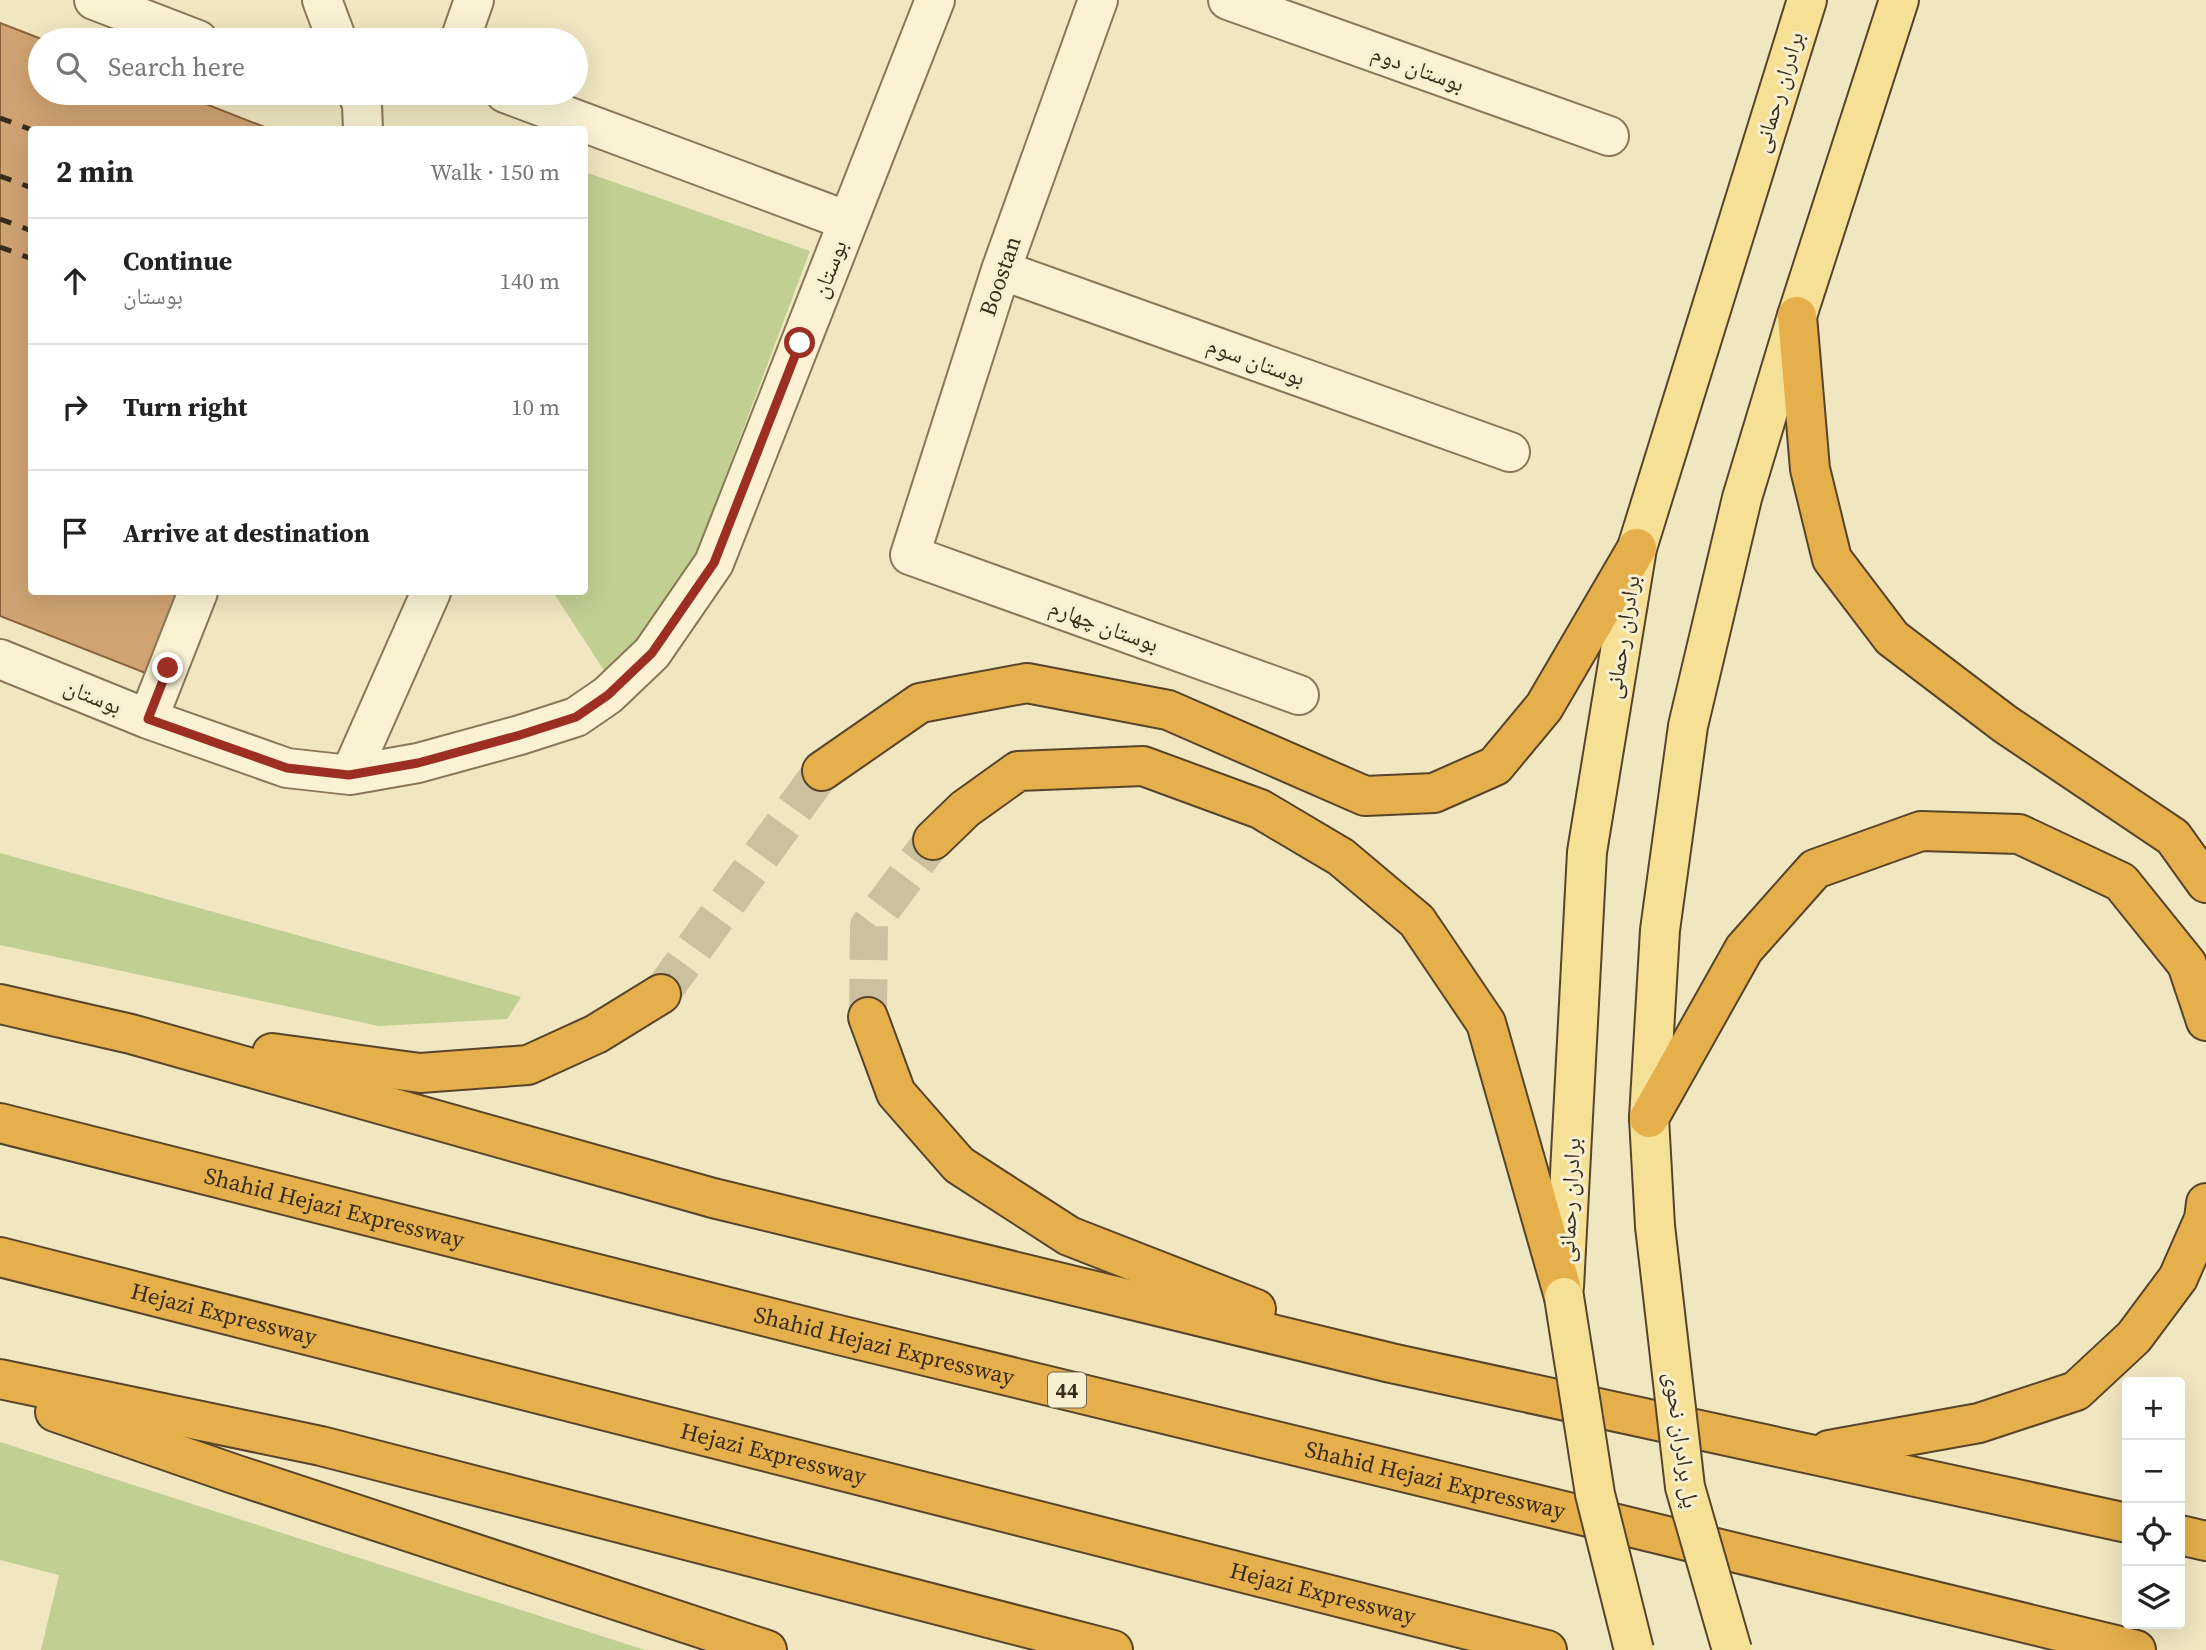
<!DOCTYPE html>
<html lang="en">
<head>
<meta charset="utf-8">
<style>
  :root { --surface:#fff; --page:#f6f6f6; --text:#222; --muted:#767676; --line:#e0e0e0 }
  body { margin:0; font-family:"Source Serif 4","Noto Naskh Arabic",serif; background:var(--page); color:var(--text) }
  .controls { position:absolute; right:21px; bottom:21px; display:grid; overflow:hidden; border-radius:7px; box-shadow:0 7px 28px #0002 }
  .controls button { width:63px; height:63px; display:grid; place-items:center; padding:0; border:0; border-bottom:2px solid var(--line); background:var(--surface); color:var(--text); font:35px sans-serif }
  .stop { position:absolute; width:21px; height:21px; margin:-16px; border:5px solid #9c2e24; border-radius:50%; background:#fff }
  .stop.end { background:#9c2e24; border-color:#fff; box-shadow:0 2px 7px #0008 }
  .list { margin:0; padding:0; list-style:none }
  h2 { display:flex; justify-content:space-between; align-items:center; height:91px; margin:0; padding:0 28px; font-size:30px }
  h2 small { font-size:23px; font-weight:400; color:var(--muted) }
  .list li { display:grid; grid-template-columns:46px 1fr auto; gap:21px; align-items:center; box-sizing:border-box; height:126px; padding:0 28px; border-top:2px solid var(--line) }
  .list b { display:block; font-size:26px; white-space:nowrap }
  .list p { margin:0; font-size:23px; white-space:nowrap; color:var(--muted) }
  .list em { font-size:23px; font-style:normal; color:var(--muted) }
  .icon { flex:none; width:38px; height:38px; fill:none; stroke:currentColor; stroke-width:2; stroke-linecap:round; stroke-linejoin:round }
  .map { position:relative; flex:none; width:2206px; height:1650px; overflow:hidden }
  .search { position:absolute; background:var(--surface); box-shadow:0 7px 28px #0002; left:28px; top:28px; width:560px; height:77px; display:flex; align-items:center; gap:18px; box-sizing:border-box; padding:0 24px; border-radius:38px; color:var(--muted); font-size:26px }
  .panel { position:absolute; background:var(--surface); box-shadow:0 7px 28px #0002; left:28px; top:126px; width:560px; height:469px; border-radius:7px }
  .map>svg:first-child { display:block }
  .green { fill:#c2cf93 }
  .building { fill:#d0a373; stroke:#8a623b; stroke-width:2 }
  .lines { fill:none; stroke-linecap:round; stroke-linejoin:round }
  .highway-tunnel { stroke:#cbc19f; stroke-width:38; stroke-dasharray:38 19; stroke-linecap:butt }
  .minor-casing { stroke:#8a7757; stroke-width:42 }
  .major-casing { stroke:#57442b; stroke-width:42 }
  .highway-casing { stroke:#57442b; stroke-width:42 }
  .minor { stroke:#faf2d3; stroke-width:38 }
  .major { stroke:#f6e095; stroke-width:38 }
  .highway { stroke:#e5af4b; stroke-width:38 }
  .rail { stroke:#392c1c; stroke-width:5; stroke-dasharray:12 12; stroke-linecap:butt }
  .major-bridge-casing { stroke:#57442b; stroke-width:42; stroke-linecap:butt }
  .major-bridge { stroke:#f6e095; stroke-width:38 }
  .route { stroke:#9c2e24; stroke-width:9 }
  .labels { text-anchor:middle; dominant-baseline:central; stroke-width:6; stroke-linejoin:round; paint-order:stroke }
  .shield { fill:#f7efcf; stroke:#726652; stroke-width:2 }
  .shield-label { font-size:21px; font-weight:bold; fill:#392c1c }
  .street-label { font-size:23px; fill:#392c1c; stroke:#f7efcf }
</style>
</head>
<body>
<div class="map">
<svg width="2206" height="1650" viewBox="0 0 2206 1650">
  <rect width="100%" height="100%" fill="#f0e6c0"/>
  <path class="green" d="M585,172l225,79 -110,293 -23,45 -28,38 -42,48 -54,-83h31z
    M0,853l521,144 -14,22 -128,7 -379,-81z
    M0,1442l645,208h-604l18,-75 -59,-15z"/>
  <path class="building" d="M0,23l44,17h-4v53h138l94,37h-240v462h146l-30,82 -148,-58z"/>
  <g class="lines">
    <path class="highway-tunnel" d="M661,994l161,-223
      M868,1017l1,-91 64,-86"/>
    <defs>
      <path id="minor" d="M94,0l104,40
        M322,0l15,40
        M1098,0l-97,270 -91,285 389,140
        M1228,0l381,136
        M460,40l14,-40
        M357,93l5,11 1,26
        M505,93l343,128
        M1001,270l509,182
        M0,659l148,60 139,49 63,7 68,-12 102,-28 56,-18 32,-22 44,-42 62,-90 221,-563
        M148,719l50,-127
        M350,775l81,-183"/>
      <path id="major" d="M1655,1226l-6,-108 11,-188 28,-204 54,-228 55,-182 102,-316
        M1564,1287l23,-435 50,-304 170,-548"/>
      <g id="highway">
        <path d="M1797,316l13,153 22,90 60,79 113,86 168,113 33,46"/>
        <path d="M822,771l98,-68 107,-20 141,27 197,86 69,-3 61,-27 49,-59 93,-159"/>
        <path d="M933,840l32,-31 53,-38 125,-5 117,43 81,48 76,64 69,102 78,274"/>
        <path d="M0,1004l131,30 582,164 678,165 736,160"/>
        <path d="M868,1017l28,76 63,72 110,71 187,73"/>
        <path d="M272,1053l148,20 108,-8 68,-31 65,-40"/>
        <path d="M1649,1118l95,-169 71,-80 106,-38 98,3 102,48 66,82 19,57"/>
        <path id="s1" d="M0,1123l839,212 1297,315"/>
        <path id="s2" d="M0,1257l1547,393"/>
        <path d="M0,1379l321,67 792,204"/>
        <path d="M55,1412l179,62 533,176"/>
        <path d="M1829,1450l150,-27 97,-32 58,-54 44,-59 26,-59 2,-16"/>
        <path d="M2180,1535l26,6"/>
      </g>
    </defs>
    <use href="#minor" class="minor-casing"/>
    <use href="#major" class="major-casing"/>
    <use href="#highway" class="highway-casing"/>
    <use href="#minor" class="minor"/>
    <use href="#major" class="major"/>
    <use href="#highway" class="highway"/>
    <path class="rail" d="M0,118l32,12
      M0,176l32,12
      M0,219l32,12
      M0,247l32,12"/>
    <defs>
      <path id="major-bridge" d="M1655,1226l30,261 47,163
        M1564,1297l31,197 39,156"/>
    </defs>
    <use href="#major-bridge" class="major-bridge-casing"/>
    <use href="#major-bridge" class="major-bridge"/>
  </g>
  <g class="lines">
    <path class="route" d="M168,668l-20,51 139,49 62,7 69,-12 102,-28 56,-18 32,-22 44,-42 62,-90 86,-220"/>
  </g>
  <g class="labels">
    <rect class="shield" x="1048" y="1372.5" width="38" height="35" rx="5"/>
    <g class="shield-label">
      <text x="1067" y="1390">44</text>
    </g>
    <g class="street-label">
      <text transform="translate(1418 68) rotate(20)">بوستان دوم</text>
      <text transform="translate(1778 92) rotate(-73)">برادران رحمانی</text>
      <text transform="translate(829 269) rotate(-69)">بوستان</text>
      <text transform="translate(1000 276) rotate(-71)">Boostan</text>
      <text transform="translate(1256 361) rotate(20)">بوستان سوم</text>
      <text transform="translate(1104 625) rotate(20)">بوستان چهارم</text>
      <text transform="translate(1622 637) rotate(-81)">برادران رحمانی</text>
      <text transform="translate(93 696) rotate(22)">بوستان</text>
      <text transform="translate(1569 1200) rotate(-87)">برادران رحمانی</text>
      <text stroke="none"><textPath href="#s1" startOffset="345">Shahid Hejazi Expressway</textPath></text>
      <text stroke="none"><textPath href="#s2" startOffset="231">Hejazi Expressway</textPath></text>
      <text stroke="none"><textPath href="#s1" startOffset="912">Shahid Hejazi Expressway</textPath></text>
      <text transform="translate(1682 1440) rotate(82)">پل برادران نحوی</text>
      <text stroke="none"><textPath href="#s2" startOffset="798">Hejazi Expressway</textPath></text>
      <text stroke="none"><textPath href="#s1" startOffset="1479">Shahid Hejazi Expressway</textPath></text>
      <text stroke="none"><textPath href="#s2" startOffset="1365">Hejazi Expressway</textPath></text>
    </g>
  </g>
</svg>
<div class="controls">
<button>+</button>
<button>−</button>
<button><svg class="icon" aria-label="locate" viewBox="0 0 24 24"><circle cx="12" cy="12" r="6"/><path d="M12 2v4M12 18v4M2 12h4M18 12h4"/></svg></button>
<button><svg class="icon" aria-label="layers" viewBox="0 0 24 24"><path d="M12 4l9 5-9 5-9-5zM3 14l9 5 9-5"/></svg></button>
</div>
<div class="stop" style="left:800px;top:343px"></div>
<div class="stop end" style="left:168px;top:668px"></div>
<div class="search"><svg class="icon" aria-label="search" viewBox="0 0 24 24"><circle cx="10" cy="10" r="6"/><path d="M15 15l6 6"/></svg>Search here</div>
<section class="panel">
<h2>2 min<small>Walk · 150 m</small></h2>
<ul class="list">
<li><svg class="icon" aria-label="ahead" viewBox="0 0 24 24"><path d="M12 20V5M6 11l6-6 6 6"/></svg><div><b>Continue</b><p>بوستان</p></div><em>140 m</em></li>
<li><svg class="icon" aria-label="right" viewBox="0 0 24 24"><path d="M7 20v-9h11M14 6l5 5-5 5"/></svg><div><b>Turn right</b></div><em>10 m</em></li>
<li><svg class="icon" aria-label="arrive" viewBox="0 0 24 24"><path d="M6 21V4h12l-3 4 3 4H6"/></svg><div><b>Arrive at destination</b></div></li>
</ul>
</section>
</div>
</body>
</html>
